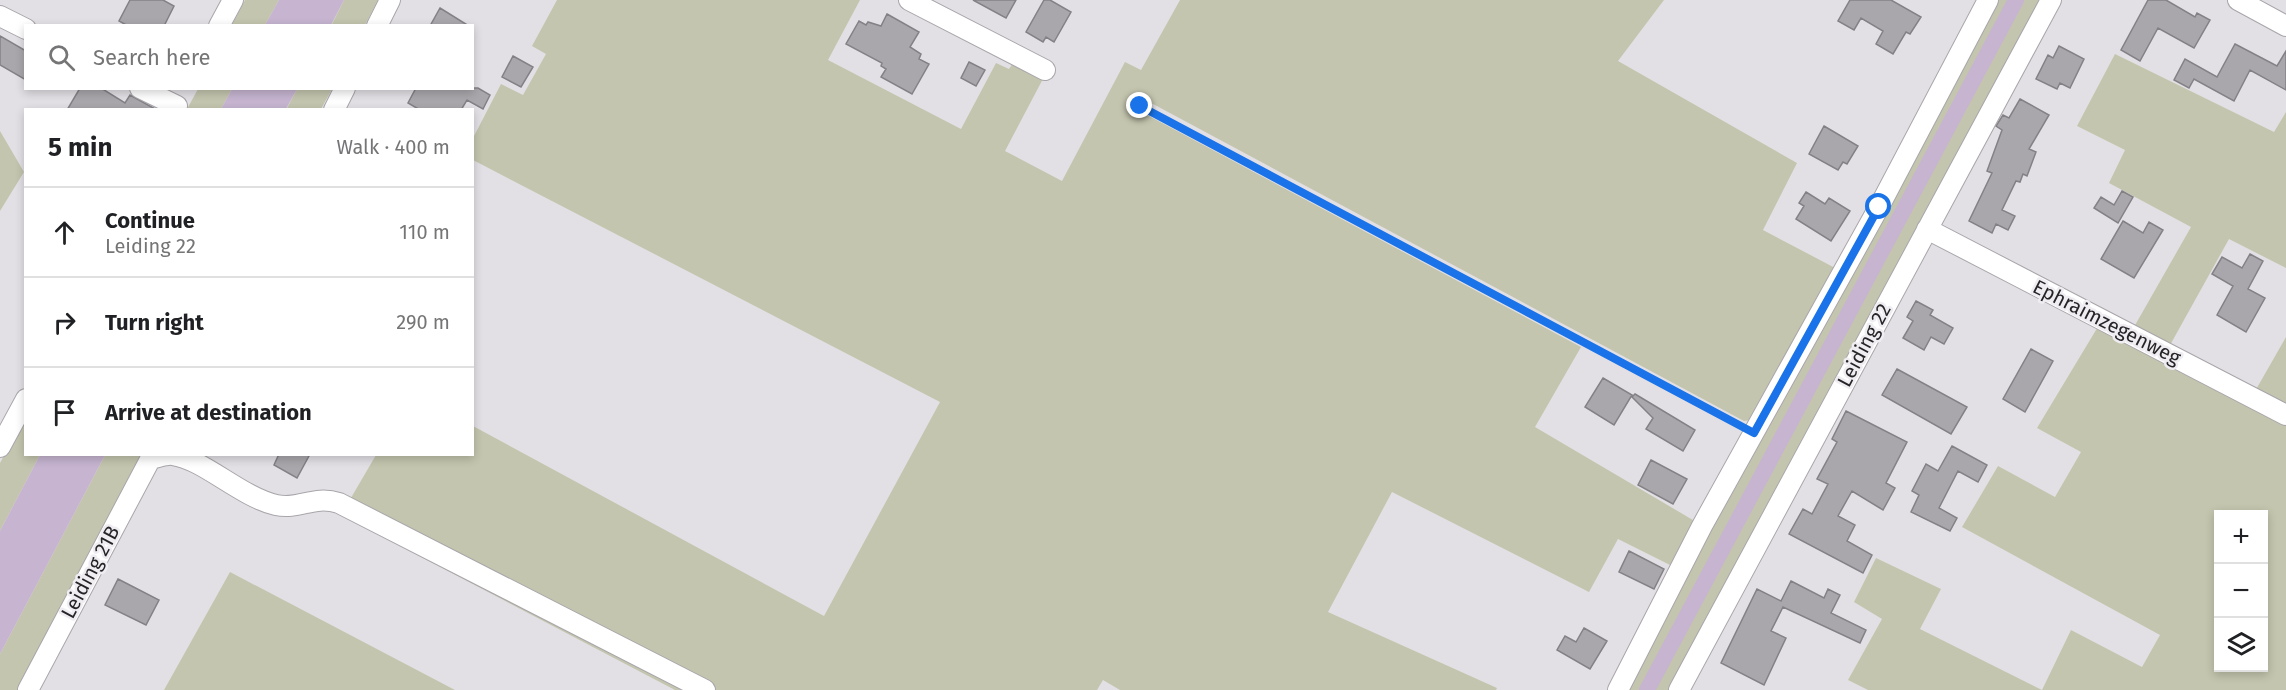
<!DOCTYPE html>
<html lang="en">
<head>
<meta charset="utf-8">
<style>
  :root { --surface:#fff; --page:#f6f6f6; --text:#202124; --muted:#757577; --line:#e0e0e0 }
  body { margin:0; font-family:"Fira Sans",sans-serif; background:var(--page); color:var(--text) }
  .controls { position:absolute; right:18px; bottom:18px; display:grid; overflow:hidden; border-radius:0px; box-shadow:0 3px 9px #0003 }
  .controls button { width:54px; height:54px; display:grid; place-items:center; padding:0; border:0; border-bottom:2px solid var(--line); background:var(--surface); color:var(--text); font:30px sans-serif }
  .stop { position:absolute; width:18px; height:18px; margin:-14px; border:4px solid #1a73e8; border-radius:50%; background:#fff }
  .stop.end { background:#1a73e8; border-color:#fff; box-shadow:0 2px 6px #0008 }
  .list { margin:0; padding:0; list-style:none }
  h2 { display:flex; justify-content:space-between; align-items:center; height:78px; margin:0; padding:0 24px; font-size:26px }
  h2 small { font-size:20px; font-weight:400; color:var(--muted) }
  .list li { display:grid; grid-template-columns:39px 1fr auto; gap:18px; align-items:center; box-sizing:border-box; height:90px; padding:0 24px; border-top:2px solid var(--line) }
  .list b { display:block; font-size:22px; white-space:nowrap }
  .list p { margin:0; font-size:20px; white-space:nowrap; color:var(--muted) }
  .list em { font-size:20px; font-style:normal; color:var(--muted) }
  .icon { flex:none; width:33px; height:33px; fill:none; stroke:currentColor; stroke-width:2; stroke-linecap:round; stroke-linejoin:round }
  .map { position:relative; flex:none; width:2286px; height:690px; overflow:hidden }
  .search { position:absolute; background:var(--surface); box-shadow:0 3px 9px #0003; left:24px; top:24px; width:450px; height:66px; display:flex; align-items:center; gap:15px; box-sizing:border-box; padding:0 21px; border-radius:0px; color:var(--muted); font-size:22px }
  .panel { position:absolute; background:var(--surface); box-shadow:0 3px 9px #0003; left:24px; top:108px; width:450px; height:348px; border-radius:0px }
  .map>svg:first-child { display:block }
  .green { fill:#c4c5ae; fill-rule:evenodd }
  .water { fill:#c6b4d0 }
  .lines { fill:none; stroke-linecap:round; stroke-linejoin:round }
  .canal { stroke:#c6b4d0; stroke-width:16 }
  .building { fill:#aaa7ac; stroke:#848186; stroke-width:1.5 }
  .minor-casing { stroke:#a9a6ab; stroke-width:22 }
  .path { stroke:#848286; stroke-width:3; stroke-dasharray:3 3; stroke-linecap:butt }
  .minor { stroke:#fff; stroke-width:20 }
  .route { stroke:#1a73e8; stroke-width:8 }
  .labels { text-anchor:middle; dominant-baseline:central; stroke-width:5; stroke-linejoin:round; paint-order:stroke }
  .street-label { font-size:20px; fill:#252426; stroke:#f0edf2 }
</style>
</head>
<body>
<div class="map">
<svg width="2286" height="690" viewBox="0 0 2286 690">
  <rect width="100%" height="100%" fill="#e3e0e5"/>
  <path class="green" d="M245,0h34l-14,25h-33z
    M344,0h34l-13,25 -34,1z
    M557,0h303l-32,60 133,69 35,-66 13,6 6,-9 30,15 -40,76 57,30 63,-119 16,8 39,-70h484l-46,61 179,102 -34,67 74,39 -84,151 -9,1 -604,-324 -6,11 447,239 -46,80 163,96 -24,44 -56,-28 -29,53 -197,-100 -64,120 169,76 -1,2h-376l-17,-10 -6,10h-422l-334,-175 35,-60 96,-1 1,-28 351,190 116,-214 -467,-242v-22l28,-54 22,11 23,-41 -14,-8z
    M1993,0h48l-372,690h-47z
    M2115,54l159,78 12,-20v156l-57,-29 -60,108 -35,-20 57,-100 -82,-44 16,-33 -48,-24z
    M198,89v-1l34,1 -11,20h-34z
    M297,89h35l-11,20 -35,1z
    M0,131l24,41 -24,39z
    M2099,325l187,100v265h-244l29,-60 71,37 18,-32 -198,-108 36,-61 57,31 26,-45 -44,-24zM2218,514h46v154h-46z
    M2286,337v72l-32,-16z
    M25,415l1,39 14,1 -40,76v-68z
    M105,455h36l-123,235h-18v-36z
    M1876,558l65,31 -21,40 122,61h-174l-20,-10 34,-61 -28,-17z
    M230,572l225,118h-291z"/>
  <path class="water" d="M279,0h65l-13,25h-66z
    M232,89v-1l65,1 -11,20h-65z
    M40,455h65l-105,199v-123z"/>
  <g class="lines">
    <path class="canal" d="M1647,690l369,-690"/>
  </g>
  <path class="building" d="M130,0h33l11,6 -10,20h-36l-9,-5z
    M973,0h43l-10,18z
    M1044,0h6l21,12 -17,30 -8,-5 -3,5 -17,-10z
    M1850,0h41l30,17 -11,17 -4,-2 -13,22 -17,-10 7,-13 -22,-13 -7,12 -16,-9z
    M2148,0h18l29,17 2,-4 13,7 -16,28 -36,-20 -18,33 -19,-11z
    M440,8l29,18h-39z
    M887,14l32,18 -9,15 11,7 -2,5 10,5 -17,30 -31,-17 5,-8 -5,-3 1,-3 -36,-19 13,-23 7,4 2,-3 13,4z
    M0,36l26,15v29l-26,-15z
    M2235,44l42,22 9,-15v39l-36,-20 -16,31 -40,-22 -5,9 -15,-8 11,-21 32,18z
    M2059,46l25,13 -14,29 -10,-5 -3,6 -21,-10 12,-24 5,3z
    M513,56l20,11 -12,20 -19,-10z
    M969,62l16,8 -9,16 -15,-8z
    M80,88h21l24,15 5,-8 27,15h-90z
    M416,88h62l12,7 -7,14 -16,-9 -6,10h-41l-12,-7z
    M2020,99l29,16 -20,34 7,3 -9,24 -4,-2 -3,8 -4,-1 -14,29 13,6 -7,14 -12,-6 -4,9 -23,-12 23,-48 -5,-2 15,-41 -6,-4 7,-11 6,3z
    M1824,126l34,20 -11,18 -4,-2 -5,8 -29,-16z
    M2122,191l11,6 -15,26 -24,-15 7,-11 13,8z
    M1806,192l19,12 4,-6 21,13 -19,30 -35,-22 8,-13 -5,-3z
    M2123,221l20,12 6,-11 14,8 -29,48 -33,-19z
    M2250,254l13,7 -15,28 17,9 -19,34 -29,-17 16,-29 -21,-12 10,-17 20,11z
    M1916,301l17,9 -3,5 23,13 -9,16 -13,-7 -7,13 -21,-12 10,-17 -6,-4z
    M2031,349l22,12 -28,51 -22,-13z
    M1897,369l70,38 -16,27 -69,-39z
    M1603,378l29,17 -18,30 -29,-18z
    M1635,394l60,36 -12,21 -37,-22 7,-11 -21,-21z
    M1846,411l61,31 -21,41 9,5 -12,22 -31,-19 -14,25 17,9 -8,16 25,14 -9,18 -74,-39 14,-25 9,5 16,-30 -11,-5 20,-37 -5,-3z
    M1952,446l35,19 -9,17 -20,-11 -19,37 18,10 -7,13 -39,-19 8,-17 -7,-4 14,-27 12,7z
    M279,454h31l-13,24 -23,-13z
    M1651,460l36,19 -14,25 -35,-19z
    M1629,551l35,18 -10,20 -35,-17z
    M118,579l41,21 -13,25 -41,-20z
    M1791,581l33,17 4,-9 12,6 -9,18 35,17 -6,13 -77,-36 -12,24 15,7 -22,47 -43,-22 36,-74 24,12z
    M1584,628l23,13 -17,28 -33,-19 8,-14 11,6z"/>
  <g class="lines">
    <defs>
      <path id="minor" d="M909,0l136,70
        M2238,0l48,26
        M0,16l26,13
        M219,26l14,-26
        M377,26l13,-26
        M140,88l37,18
        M334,110l11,-22
        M1927,229l359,186
        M0,447l26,-48
        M150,459c7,-1 16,-5 23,-4 30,4 68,42 103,50 24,5 37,-10 63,-2l366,187
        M28,690l125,-236
        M1618,690l84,-164 177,-319 109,-207
        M1679,690l372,-690"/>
    </defs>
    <use href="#minor" class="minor-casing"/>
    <path class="path" d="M1140,106l599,319"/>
    <use href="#minor" class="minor"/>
  </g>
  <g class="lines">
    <path class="route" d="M1140,106l614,327 125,-226"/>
  </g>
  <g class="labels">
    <g class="street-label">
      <text transform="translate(2107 322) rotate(27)">Ephraimzegenweg</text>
      <text transform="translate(1864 345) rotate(-62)">Leiding 22</text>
      <text transform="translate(90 572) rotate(-62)">Leiding 21B</text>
    </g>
  </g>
</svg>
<div class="controls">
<button>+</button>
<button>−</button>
<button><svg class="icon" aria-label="layers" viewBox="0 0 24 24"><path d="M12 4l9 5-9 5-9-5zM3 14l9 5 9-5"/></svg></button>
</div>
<div class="stop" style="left:1879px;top:207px"></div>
<div class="stop end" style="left:1140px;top:106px"></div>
<div class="search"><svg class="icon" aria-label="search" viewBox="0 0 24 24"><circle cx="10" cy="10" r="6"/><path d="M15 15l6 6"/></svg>Search here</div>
<section class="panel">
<h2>5 min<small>Walk · 400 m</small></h2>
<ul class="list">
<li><svg class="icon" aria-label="ahead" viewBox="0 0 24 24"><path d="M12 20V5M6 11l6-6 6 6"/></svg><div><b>Continue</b><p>Leiding 22</p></div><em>110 m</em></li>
<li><svg class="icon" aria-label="right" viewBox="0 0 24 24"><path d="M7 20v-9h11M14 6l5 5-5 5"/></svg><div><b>Turn right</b></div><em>290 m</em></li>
<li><svg class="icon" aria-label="arrive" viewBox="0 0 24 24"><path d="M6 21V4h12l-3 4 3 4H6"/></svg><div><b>Arrive at destination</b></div></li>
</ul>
</section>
</div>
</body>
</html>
